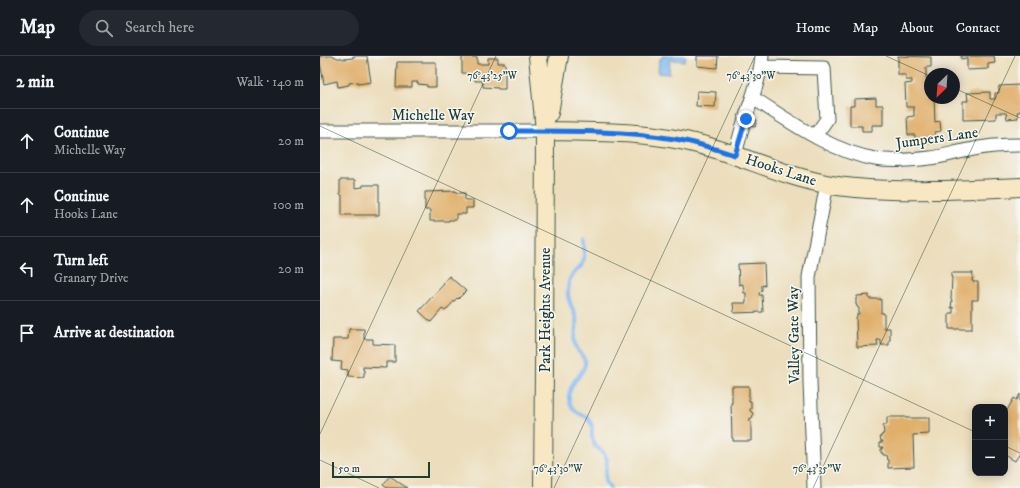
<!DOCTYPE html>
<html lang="en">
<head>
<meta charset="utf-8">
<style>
  :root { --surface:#171b24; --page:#242831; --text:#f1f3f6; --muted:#9ea1a6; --line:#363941 }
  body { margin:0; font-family:"IM FELL DW Pica",serif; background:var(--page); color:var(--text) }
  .controls { position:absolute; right:12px; bottom:12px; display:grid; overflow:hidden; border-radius:8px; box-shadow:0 2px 10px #0003 }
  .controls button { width:36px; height:36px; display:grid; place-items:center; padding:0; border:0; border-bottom:1px solid var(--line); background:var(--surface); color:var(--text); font:20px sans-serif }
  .compass { position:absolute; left:604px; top:12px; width:36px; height:36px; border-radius:50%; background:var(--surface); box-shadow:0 2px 10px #0003; rotate:205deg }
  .scale { position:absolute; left:12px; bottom:10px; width:98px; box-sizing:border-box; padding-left:4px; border:2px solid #1f3d34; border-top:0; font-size:11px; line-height:14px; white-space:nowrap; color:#1f3d34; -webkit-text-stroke:3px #f6f6f2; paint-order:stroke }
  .stop { position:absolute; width:12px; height:12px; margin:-9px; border:3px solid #1a73e8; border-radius:50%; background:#fff }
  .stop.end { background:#1a73e8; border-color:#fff; box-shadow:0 1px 4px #0008 }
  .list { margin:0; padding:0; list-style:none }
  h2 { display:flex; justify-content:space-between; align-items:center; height:52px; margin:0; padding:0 16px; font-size:17px }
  h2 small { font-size:13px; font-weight:400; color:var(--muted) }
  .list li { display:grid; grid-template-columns:26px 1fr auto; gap:12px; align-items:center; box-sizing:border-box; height:64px; padding:0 16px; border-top:1px solid var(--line) }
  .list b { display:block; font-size:15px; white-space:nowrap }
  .list p { margin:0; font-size:13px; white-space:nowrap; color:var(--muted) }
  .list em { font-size:13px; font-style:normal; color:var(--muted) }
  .icon { flex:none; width:22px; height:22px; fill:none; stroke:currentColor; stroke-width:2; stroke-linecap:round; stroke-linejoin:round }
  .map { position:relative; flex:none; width:700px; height:432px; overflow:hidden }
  header { display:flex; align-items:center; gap:24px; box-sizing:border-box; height:56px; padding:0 20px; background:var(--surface); border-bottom:1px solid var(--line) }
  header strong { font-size:19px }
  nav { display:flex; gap:22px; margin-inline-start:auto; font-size:14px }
  .search { width:280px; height:36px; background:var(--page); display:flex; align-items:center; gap:10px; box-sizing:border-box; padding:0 14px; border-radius:22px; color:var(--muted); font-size:15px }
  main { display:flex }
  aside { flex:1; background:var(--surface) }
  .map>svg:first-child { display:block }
  .water { fill:#81b9f1; stroke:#507b92 }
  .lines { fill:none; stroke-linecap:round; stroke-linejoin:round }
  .stream { stroke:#81b9f1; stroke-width:4 }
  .building { fill:#e0af69 }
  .street-casing { stroke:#3e5548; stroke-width:15 }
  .secondary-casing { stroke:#3e5548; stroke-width:20 }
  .street { stroke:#fff; stroke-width:13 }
  .secondary { stroke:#f7e8c3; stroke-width:18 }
  .route { stroke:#1a73e8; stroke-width:5 }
  .ticks { fill:none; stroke:#1f3d34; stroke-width:1; stroke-opacity:0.45 }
  .labels { text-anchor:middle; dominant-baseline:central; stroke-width:3; stroke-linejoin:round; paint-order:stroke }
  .street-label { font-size:15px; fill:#1f3d34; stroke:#f6f6f2 }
  .ticks-label { font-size:10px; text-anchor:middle; fill:#1f3d34; stroke:#f6f6f2; stroke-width:3; stroke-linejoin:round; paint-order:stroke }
</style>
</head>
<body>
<header>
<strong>Map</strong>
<div class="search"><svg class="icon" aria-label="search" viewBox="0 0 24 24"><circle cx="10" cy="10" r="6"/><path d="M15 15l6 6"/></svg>Search here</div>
<nav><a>Home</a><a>Map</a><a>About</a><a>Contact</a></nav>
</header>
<main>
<aside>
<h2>2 min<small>Walk · 140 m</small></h2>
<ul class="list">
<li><svg class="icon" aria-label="ahead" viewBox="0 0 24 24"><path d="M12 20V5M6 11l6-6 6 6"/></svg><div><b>Continue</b><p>Michelle Way</p></div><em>20 m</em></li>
<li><svg class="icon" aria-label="ahead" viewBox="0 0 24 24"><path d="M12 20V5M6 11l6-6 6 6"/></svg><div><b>Continue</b><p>Hooks Lane</p></div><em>100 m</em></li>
<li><svg class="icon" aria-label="left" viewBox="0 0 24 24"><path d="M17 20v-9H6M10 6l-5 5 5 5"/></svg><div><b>Turn left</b><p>Granary Drive</p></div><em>20 m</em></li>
<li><svg class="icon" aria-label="arrive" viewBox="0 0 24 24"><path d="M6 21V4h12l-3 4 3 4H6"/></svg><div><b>Arrive at destination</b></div></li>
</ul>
</aside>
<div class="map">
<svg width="700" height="432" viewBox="0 0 700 432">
  <rect width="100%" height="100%" fill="#f6f6f2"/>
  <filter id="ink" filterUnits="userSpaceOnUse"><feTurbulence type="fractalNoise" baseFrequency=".025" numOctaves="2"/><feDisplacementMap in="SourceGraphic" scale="8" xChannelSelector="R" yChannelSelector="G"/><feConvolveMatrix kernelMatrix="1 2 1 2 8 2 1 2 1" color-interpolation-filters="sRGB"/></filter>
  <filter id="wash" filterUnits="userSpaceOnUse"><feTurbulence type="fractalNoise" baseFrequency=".012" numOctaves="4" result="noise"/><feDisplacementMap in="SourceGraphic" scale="16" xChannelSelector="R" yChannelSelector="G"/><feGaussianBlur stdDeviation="0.9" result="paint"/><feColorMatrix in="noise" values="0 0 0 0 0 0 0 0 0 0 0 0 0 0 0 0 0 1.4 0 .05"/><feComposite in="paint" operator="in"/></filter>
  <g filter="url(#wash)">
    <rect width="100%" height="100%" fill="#ecdebc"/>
    <path class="water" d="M342,0h24l-1,5 -15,-1 -1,14 -11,-1 1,-14h3z"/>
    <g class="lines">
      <path class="stream" d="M264,183c0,6 1,19 -1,24 -1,2 -3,4 -4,5 -3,3 -6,6 -8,9 -3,4 -3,13 -3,18 1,9 6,15 8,23 2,10 -3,18 0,28 2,7 10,11 9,18 -1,8 -7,12 -11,18 -10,17 -5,29 13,35l5,8v11l3,10 8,6 4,7 -2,22 5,7"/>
    </g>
    <g id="blocks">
      <path class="building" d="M0,0h14l3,2h4l3,1 9,-1v-2h14l4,26 -13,2v-2l-9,1v2l-11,2 -1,-6 -13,3 -4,-22z
        M377,0h21l-1,12 -20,-2z
        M578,0l33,1v10h-5v11h4v20h9v1h-5l1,23 5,-1 1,10 -6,1 1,11 -21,1v-9h-7l-1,-18 7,-1v-9h-8l-1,-23 7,-1v-3h-6v-5h-8z
        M641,0h33l1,7 -7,1v5l-21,1v-12l-6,1z
        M142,1h15v7h11v-6h10v5h7v26h-7v-1l-15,-1v-6h-8v-7l-13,-1z
        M77,6h39v25h-9v-2l-9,-1v-2h-6v5h-16z
        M700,29v27h-3l1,6 -11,1 -1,-6h-10v6l-33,1v-19h5l-1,-8 23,-1v7h5v-6h4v-7z
        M377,35l19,1 -1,15 -19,-1z
        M556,42v7h7v20h-11v6h-10v-5h-12v-20h4v-7z
        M427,61l10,3 -2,7 -10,-4z
        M20,124h15v8l8,-1v-2h16v30h-37v-20h-2z
        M136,135v2h9v7h8v8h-7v6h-10v6h-7v1h-19v-11h-5v-18z
        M444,207l1,23 -3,-1v5l-3,3v2h3l1,17 -29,1 -1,-10h13v-10h-2l-1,-9 -4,1 -1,-21z
        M631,217h22l-1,8h1v1h5v18h-6v29h-23v-16h4v-6l-2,1 1,-8h-1l1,-23h-1z
        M129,220l17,15 -8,8 -1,-1 -12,13 -3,-2 -11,13 -12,-11 25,-27 -1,-1z
        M549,239v4h12v14h3v15h6v12h-1v5h-8v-5h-4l1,6 -21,1 -1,-30h1v-3h2v-6l-2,-1v-2h-1v-7h1v-2z
        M29,273h15v10h9v5l22,1v17h-9v6l-23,-1v3h1v7h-1v1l-15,-1v-7l-7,-1 1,-7 -10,-1 1,-22h15z
        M412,330h17v15h2v8h-1v2l2,1 1,3 -1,3 -3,1 1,3h1v19h-18v-3h-1l-1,-35h1z
        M700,338v59l-5,8 -10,-6v-44l1,1 8,-14 3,2z
        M567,361h19v1h23v16l-16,1 1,32 -26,1v-8h-1l-1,-5h-3v-2h-2v-4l2,-1v-1h-3v-5h3v-1h-2l-1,-5h2v-2h2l-1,-9h4z
        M70,420l17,12h-20l-4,-3z"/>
    </g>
  </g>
  <g filter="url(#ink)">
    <use href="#blocks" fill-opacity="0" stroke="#3e5548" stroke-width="1"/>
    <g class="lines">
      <defs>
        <path id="street" d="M441,11l63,1 3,51 -12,17
          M433,42c38,24 77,53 122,61 18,3 37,1 55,-1 13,-1 26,-6 39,-8 16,-4 34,-5 51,-5
          M0,75h225
          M415,99c3,-12 6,-24 10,-36 7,-21 15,-41 17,-63
          M494,432l-4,-107 -1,-104 18,-93"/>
        <path id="secondary" d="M218,0l7,75 -1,237 -1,120
          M229,57l10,-57
          M225,75c53,1 106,0 157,14 42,11 81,31 124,39 14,3 29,4 42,5 51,3 101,0 152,-2"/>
      </defs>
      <use href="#street" class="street-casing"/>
      <use href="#secondary" class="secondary-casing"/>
      <use href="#street" class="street"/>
      <use href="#secondary" class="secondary"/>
    </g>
  </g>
  <g class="lines" filter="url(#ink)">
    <path class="route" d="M189,75c56,0 112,-1 166,8 20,3 40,10 60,16l11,-36"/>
  </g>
  <path class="ticks" d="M566,0l44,20M634,32l66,30M0,70l655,306M0,378l176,-378M685,390l15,7M0,404l59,28M234,432l201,-432M493,432l202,-432"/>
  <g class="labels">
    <g class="street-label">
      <text x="113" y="59">Michelle Way</text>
      <text transform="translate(617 82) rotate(-8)">Jumpers Lane</text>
      <text transform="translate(461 114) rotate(18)">Hooks Lane</text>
      <text transform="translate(225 254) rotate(-90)">Park Heights Avenue</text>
      <text transform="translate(474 279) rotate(-91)">Valley Gate Way</text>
    </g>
  </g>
  <g class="ticks-label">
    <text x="172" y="23">76°43'25"W</text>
    <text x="431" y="23">76°43'30"W</text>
    <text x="238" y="416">76°43'30"W</text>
    <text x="497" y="416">76°43'35"W</text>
  </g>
</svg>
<div class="controls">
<button>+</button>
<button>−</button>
</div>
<svg class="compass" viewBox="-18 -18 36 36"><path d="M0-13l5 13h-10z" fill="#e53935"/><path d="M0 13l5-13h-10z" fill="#9ea1a6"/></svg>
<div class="scale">50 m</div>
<div class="stop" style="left:189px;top:75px"></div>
<div class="stop end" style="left:426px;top:63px"></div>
</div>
</main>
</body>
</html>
